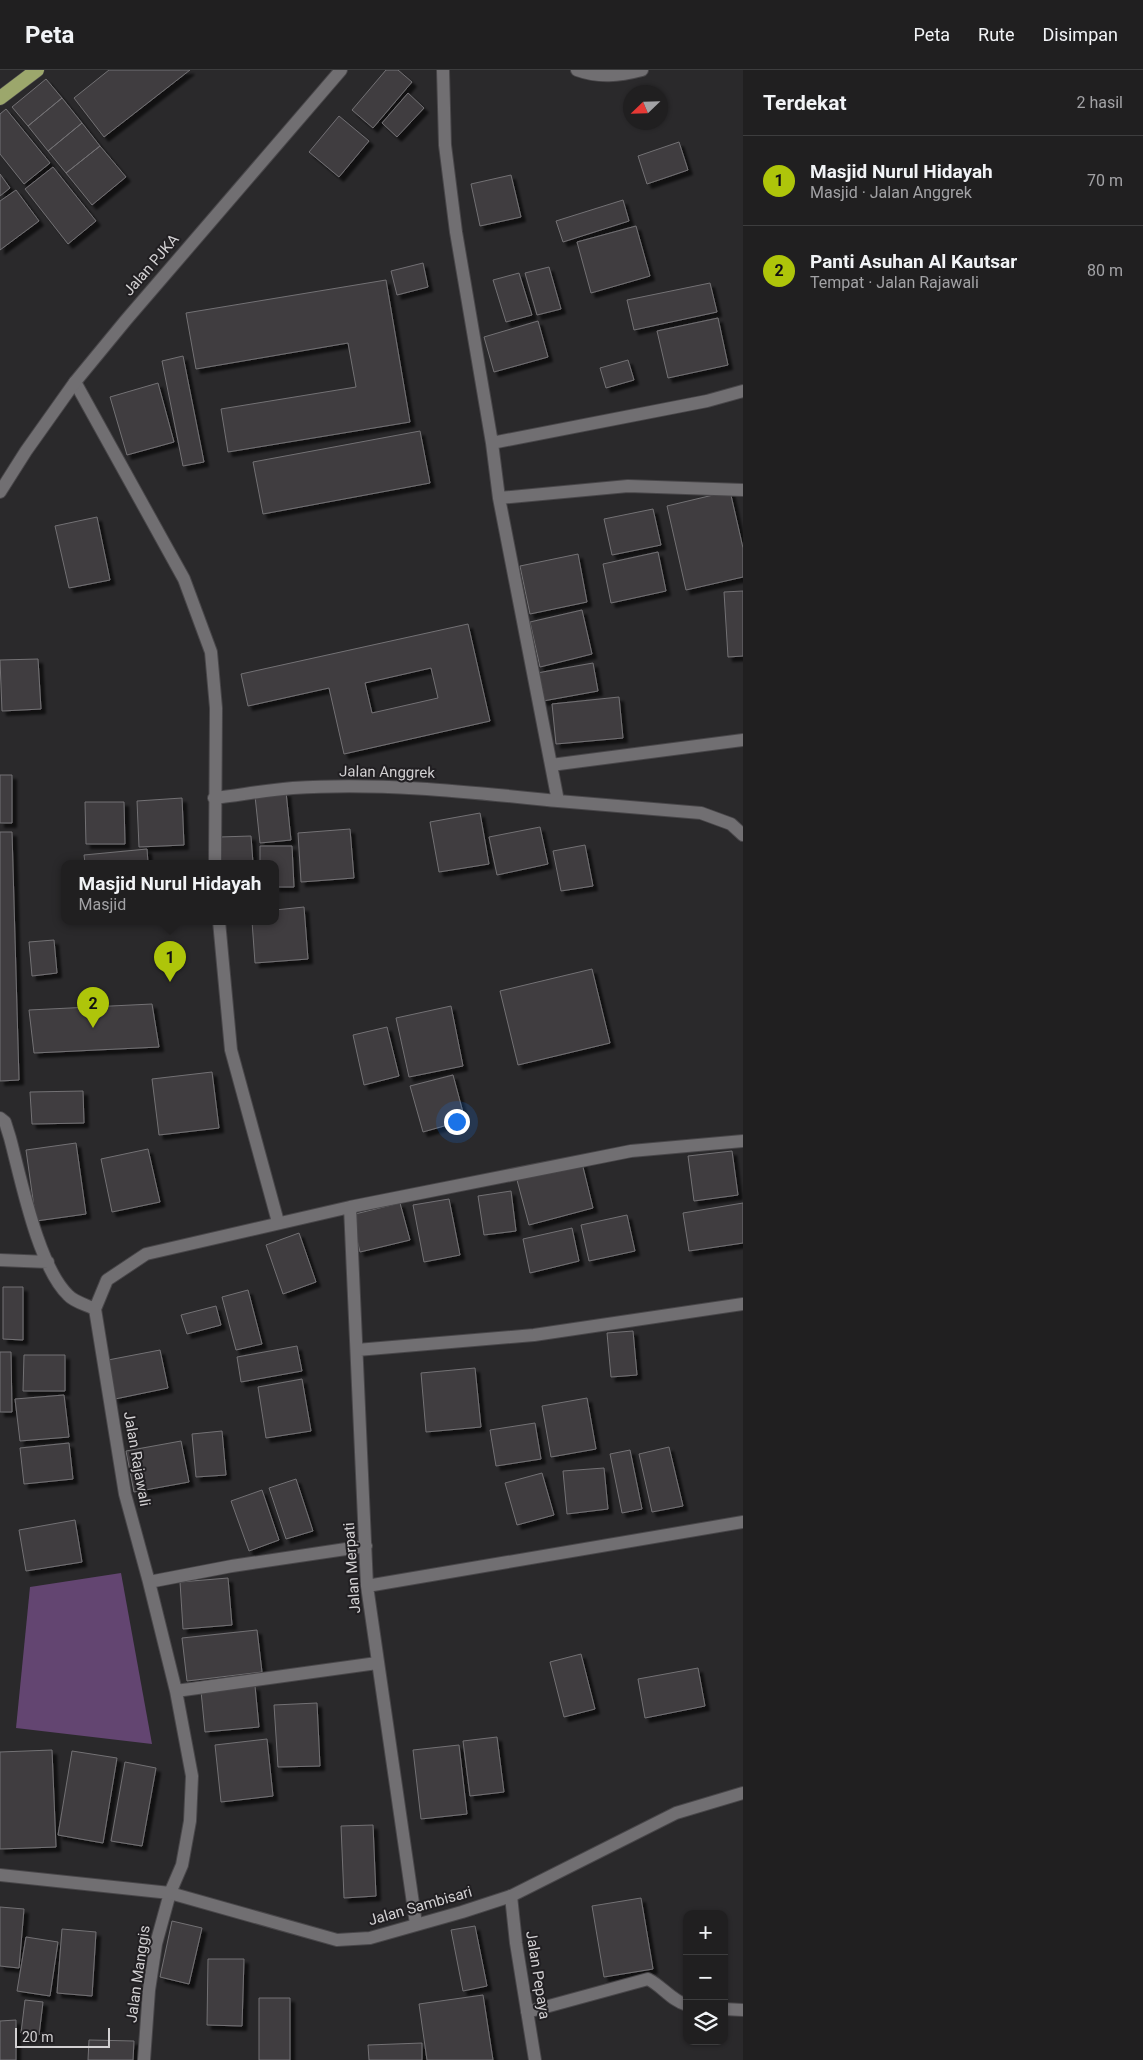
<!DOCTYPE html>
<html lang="id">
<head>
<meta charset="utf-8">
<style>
  :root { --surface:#201f20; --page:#2d2c2d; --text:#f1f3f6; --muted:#a2a2a5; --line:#3d3d3e; --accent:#aec50a }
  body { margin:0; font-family:Roboto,sans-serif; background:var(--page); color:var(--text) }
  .controls { position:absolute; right:15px; bottom:15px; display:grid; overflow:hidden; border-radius:10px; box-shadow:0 1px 4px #0004 }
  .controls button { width:45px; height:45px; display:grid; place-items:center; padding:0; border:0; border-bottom:1px solid var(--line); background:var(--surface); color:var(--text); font:25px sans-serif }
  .compass { position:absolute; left:623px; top:15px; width:45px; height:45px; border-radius:50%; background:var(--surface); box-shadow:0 1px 4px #0004; rotate:247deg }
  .scale { position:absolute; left:15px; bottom:12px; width:95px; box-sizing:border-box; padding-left:5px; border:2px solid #d2d0d2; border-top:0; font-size:14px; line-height:18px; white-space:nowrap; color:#d2d0d2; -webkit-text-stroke:4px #211f22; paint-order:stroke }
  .you { position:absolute; left:456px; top:1051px; width:18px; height:18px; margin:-12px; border:4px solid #fff; border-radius:50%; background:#1a73e8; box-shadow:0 0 0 8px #1a73e833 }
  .badge { display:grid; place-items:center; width:32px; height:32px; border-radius:50%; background:var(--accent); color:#111; font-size:16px; font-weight:700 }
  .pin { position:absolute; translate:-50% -41px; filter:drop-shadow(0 1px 2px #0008) }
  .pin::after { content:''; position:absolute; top:26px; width:18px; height:15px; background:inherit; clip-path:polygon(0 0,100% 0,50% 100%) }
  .popup { position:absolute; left:61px; top:790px; width:218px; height:65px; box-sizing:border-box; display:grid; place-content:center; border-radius:10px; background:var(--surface); filter:drop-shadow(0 1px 4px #0005); font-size:16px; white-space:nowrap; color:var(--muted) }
  .popup b { font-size:19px; color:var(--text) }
  .popup::after { content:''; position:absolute; left:50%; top:100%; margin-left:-10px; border:10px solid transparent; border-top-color:var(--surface) }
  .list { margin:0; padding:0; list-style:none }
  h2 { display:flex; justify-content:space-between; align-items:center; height:65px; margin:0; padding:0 20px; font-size:21px }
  h2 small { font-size:16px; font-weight:400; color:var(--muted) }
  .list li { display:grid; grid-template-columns:32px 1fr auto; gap:15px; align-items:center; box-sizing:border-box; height:90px; padding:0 20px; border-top:1px solid var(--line) }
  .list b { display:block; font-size:19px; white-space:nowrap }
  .list p { margin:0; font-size:16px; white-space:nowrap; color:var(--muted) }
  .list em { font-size:16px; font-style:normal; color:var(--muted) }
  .icon { flex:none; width:28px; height:28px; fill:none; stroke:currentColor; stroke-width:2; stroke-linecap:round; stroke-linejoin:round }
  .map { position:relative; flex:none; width:743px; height:1990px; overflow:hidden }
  header { display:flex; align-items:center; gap:30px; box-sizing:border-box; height:70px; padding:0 25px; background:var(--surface); border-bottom:1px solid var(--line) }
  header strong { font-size:24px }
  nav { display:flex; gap:28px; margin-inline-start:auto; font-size:18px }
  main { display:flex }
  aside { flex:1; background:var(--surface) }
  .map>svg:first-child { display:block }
  .green { fill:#634571 }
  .building { fill:#3f3d40; stroke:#737174; fill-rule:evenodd; filter:url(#shadow) }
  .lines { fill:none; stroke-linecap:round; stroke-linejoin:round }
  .minor-casing { stroke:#484649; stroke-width:14 }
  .secondary-casing { stroke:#484649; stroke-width:14 }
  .trunk-casing { stroke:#484649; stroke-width:15 }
  .minor { stroke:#716f72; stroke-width:12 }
  .secondary { stroke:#716f72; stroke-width:12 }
  .trunk { stroke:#9ca76c; stroke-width:14 }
  .labels { text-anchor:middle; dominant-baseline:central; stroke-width:4; stroke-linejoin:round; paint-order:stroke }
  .street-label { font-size:15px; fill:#d2d0d2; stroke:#211f22 }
</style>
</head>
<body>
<header>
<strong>Peta</strong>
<nav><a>Peta</a><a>Rute</a><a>Disimpan</a></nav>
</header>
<main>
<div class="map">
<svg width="743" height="1990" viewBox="0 0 743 1990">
  <defs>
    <filter id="shadow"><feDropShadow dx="4.5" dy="4.5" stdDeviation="1" flood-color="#0009"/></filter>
  </defs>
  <rect width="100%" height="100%" fill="#2a292b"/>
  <path class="green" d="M121,1503l31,171 -136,-16 14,-141z"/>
  <path class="building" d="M109,0h81l-86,67 -30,-39z
    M386,0h12l14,12 -39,46 -21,-18z
    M46,9l16,19 -34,28 -16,-19z
    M408,23l16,15 -27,29 -15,-14z
    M62,28l20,25 -34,28 -20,-25z
    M6,39l44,54 -26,21 -24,-30v-40z
    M339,46l30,25 -30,36 -30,-25z
    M82,53l18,23 -34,27 -18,-22z
    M679,72l9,28 -41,14 -9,-28z
    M100,76l26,31 -34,28 -26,-32z
    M53,97l43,54 -28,23 -43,-55z
    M0,104l10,14 -10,8z
    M511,105l10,42 -41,9 -9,-42z
    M16,120l23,31 -39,29v-49z
    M623,130l6,21 -66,21 -7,-21z
    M636,156l14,50 -59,17 -14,-51z
    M423,193l5,24 -31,8 -6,-24z
    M549,197l12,42 -24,6 -12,-42z
    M519,203l13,42 -26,7 -13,-42z
    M386,210l24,142 -182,30 -7,-43 135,-22 -8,-44 -152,26 -10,-56z
    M710,213l7,29 -83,18 -7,-30z
    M718,248l10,47 -60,13 -11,-47z
    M538,251l10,36 -54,15 -10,-35z
    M183,286l21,106 -21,4 -21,-105z
    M628,290l6,20 -28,8 -6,-20z
    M158,313l16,59 -47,13 -17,-58z
    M420,361l10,52 -167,31 -10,-52z
    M730,421l13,57v29l-57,13 -19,-84z
    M653,439l8,36 -49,10 -8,-36z
    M97,447l13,63 -41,8 -14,-62z
    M658,482l8,39 -55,12 -8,-39z
    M578,484l9,48 -57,12 -10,-48z
    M743,521v65l-15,1 -4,-65z
    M582,540l10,44 -52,13 -10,-45z
    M468,554l22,97 -146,33 -15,-66 -81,18 -7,-32zM431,598l7,30 -66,15 -7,-30z
    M38,589l3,50 -39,2 -2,-51z
    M593,593l5,28 -55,10 -6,-28z
    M619,627l4,41 -67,6 -4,-40z
    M0,705h12v48h-12z
    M286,722l5,48 -31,3 -5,-47z
    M182,728l2,47 -45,2 -2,-46z
    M85,732h39l1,42h-39z
    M480,743l9,51 -50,8 -9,-50z
    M540,757l8,37 -51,11 -8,-38z
    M350,759l4,49 -53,4 -3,-49z
    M0,762h12l7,248 -19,1z
    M251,766l2,27h-32l-2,-26z
    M585,775l8,41 -32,5 -8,-40z
    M260,776h32l2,41h-19v-24h-15z
    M147,779l1,14h-63l-1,-8z
    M304,837l4,52 -53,4 -3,-42h23v-11z
    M54,870l3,33 -25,3 -3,-34z
    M592,899l18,74 -92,22 -18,-74z
    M152,934l7,43 -125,6 -5,-43z
    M451,936l12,60 -54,11 -13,-59z
    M387,957l12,49 -35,9 -11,-50z
    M212,1002l7,56 -60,7 -7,-56z
    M453,1005l12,45 -42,12 -13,-46z
    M83,1021l1,32 -52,1 -2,-32z
    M76,1073l10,71 -50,7 -10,-71z
    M148,1079l12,53 -48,10 -11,-53z
    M732,1081l6,44 -44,6 -6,-45z
    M582,1093l11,45 -64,17 -12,-45z
    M511,1121l5,40 -32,4 -6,-39z
    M449,1129l11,56 -36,7 -11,-57z
    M400,1133l10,37 -50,12 -9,-37z
    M743,1133v40l-54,8 -6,-38z
    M627,1145l8,36 -46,10 -8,-36z
    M572,1158l7,33 -49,12 -7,-34z
    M299,1163l17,49 -33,12 -17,-49z
    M3,1217h20v53l-20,-1z
    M248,1220l14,54 -26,6 -14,-53z
    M216,1236l5,19 -34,9 -6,-19z
    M633,1261l4,44 -26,2 -4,-44z
    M297,1276l5,25 -61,11 -4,-25z
    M160,1280l8,38 -53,11 -7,-39z
    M0,1282h11l1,60h-12z
    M24,1285h41v36h-42z
    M475,1298l6,59 -55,5 -5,-59z
    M302,1309l9,52 -45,7 -8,-51z
    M64,1325l5,42 -49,4 -5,-42z
    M587,1328l9,51 -45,8 -9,-51z
    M535,1353l6,36 -45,7 -6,-36z
    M222,1361l4,44 -30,2 -4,-43z
    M181,1371l8,41 -55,10 -8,-41z
    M69,1373l4,36 -49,5 -4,-36z
    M669,1377l14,59 -31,6 -13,-58z
    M630,1380l12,59 -20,4 -12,-59z
    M604,1398l4,41 -41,5 -4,-43z
    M542,1403l12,42 -37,10 -12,-42z
    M296,1409l17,52 -27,8 -17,-51z
    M262,1420l17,50 -30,11 -18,-50z
    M75,1450l7,42 -56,9 -7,-41z
    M228,1508l4,47 -49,4 -3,-47z
    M257,1560l5,42 -75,9 -5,-43z
    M581,1584l14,55 -31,8 -14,-55z
    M698,1598l7,38 -60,12 -7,-39z
    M255,1616l4,41 -54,5 -4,-41z
    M317,1633l3,63 -42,1 -4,-62z
    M497,1667l7,55 -34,4 -7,-55z
    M267,1669l6,57 -52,6 -6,-57z
    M459,1675l8,69 -46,5 -8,-69z
    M52,1680l4,97 -56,2v-97z
    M72,1681l45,7 -14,85 -45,-8z
    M125,1692l31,6 -14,78 -31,-5z
    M373,1755l3,71 -32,2 -3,-72z
    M641,1828l12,71 -49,8 -12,-71z
    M0,1837l24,2 -5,59 -19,-2z
    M172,1851l30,7 -13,56 -29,-7z
    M475,1856l12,60 -24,5 -12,-61z
    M62,1859l34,3 -4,64 -35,-3z
    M26,1867l32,5 -8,54 -33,-5z
    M208,1889h36l-2,67 -35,-1z
    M483,1925l10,65h-66l-8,-56z
    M259,1928h31v62h-31z
    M25,1930l18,2 -4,33 -18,-2z
    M16,1950v40h-16v-39z
    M89,1970l45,1 -1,19h-45z
    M422,1973v17h-53l-1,-15z"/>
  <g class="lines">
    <defs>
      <path id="minor" d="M443,0l2,75 11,87 36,211 7,55 59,303 143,12 30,11 12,11
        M577,0c22,8 42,6 65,0
        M75,312l109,197 27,73 5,56 -1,155
        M492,373l215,-42 36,-10
        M499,428l129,-12 115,4
        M551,695l192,-25
        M214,728c26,-3 53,-8 79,-10 89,-6 177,4 265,13
        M219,851l12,129 47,172
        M0,1048l5,4 5,16c11,41 28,128 58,157 6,7 19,10 27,14
        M350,1137l17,379 49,338
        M0,1190l48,2
        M357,1280l177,-15 209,-31
        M149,1512l83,-16 134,-20
        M367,1516l376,-64
        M176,1621l201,-28
        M511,1826l5,47 19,117
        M724,1939l19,1
        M527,1942l121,-33c14,7 24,22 39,26
        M144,1990l5,-70 7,-46 14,-51 12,-28 8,-44 2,-45 -16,-85 -27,-109 -24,-88 -30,-185 12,-29 39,-26 204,-47 281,-56 112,-10"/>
      <path id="secondary" d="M0,422l26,-41 49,-69 51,-62 215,-250
        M0,1805l170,18 167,47 33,-2 92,-26 49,-16 165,-83 67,-20"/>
      <path id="trunk" d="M0,28l37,-28"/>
    </defs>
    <use href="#minor" class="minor-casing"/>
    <use href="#secondary" class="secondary-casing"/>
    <use href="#trunk" class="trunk-casing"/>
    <use href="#minor" class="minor"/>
    <use href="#secondary" class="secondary"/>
    <use href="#trunk" class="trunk"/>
  </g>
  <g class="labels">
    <g class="street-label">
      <text transform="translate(151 195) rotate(-49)">Jalan PJKA</text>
      <text transform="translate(387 702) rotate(1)">Jalan Anggrek</text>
      <text transform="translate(137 1389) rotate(80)">Jalan Rajawali</text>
      <text transform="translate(352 1498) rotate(-94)">Jalan Merpati</text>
      <text transform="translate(420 1836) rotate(-16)">Jalan Sambisari</text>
      <text transform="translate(138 1904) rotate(-82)">Jalan Manggis</text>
      <text transform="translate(538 1905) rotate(81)">Jalan Pepaya</text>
    </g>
  </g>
</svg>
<div class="controls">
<button>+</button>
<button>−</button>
<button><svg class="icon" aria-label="layers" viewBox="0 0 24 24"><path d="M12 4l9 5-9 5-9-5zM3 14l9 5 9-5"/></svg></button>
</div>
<svg class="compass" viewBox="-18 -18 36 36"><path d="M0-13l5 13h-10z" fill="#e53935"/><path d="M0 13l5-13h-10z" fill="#a2a2a5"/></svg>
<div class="scale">20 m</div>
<div class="you"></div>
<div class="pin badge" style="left:170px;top:912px">1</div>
<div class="popup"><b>Masjid Nurul Hidayah</b>Masjid</div>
<div class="pin badge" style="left:93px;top:958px">2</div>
</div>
<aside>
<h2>Terdekat<small>2 hasil</small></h2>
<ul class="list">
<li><span class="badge">1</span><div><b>Masjid Nurul Hidayah</b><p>Masjid · Jalan Anggrek</p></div><em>70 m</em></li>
<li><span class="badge">2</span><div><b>Panti Asuhan Al Kautsar</b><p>Tempat · Jalan Rajawali</p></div><em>80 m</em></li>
</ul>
</aside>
</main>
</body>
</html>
